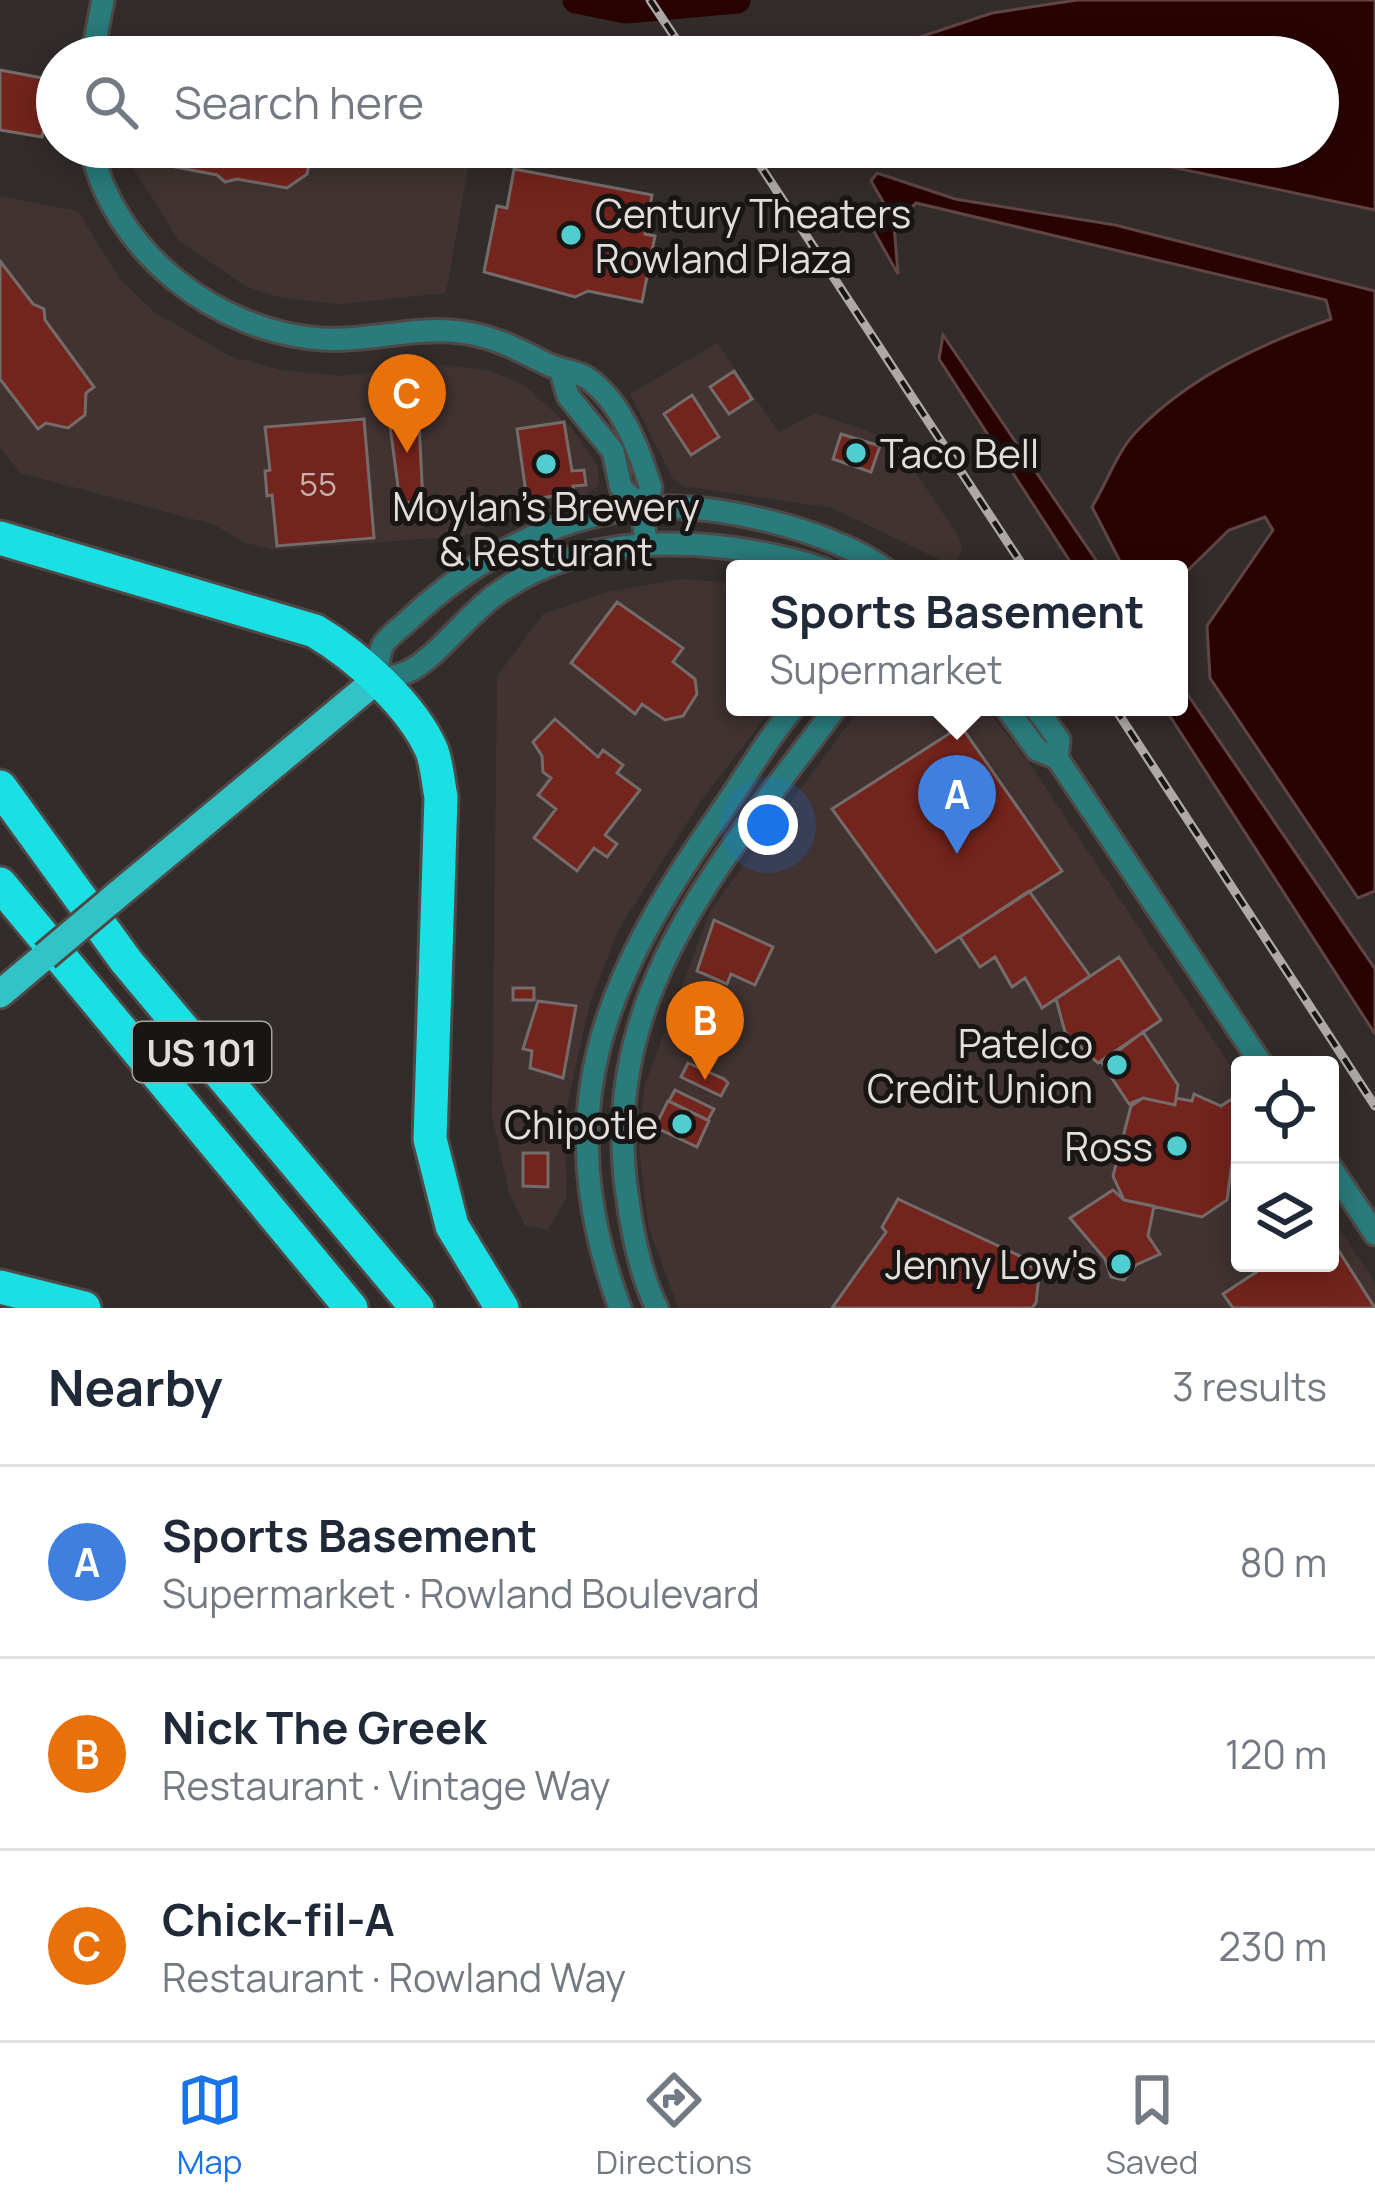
<!DOCTYPE html>
<html lang="en">
<head>
<meta charset="utf-8">
<style>
  :root { --surface:#fff; --page:#f2f2f3; --text:#1f2937; --muted:#747a83; --line:#e0e1e3; --accent:#1a73e8 }
  body { margin:0; font-family:Manrope,sans-serif; background:var(--page); color:var(--text) }
  .controls { position:absolute; right:36px; bottom:36px; display:grid; overflow:hidden; border-radius:12px; box-shadow:0 6px 30px #0003 }
  .controls button { width:108px; height:108px; display:grid; place-items:center; padding:0; border:0; border-bottom:3px solid var(--line); background:var(--surface); color:var(--text); font:60px sans-serif }
  .you { position:absolute; left:768px; top:825px; width:42px; height:42px; margin:-30px; border:9px solid #fff; border-radius:50%; background:#1a73e8; box-shadow:0 0 0 18px #1a73e833 }
  .badge { display:grid; place-items:center; width:78px; height:78px; border-radius:50%; background:var(--accent); color:#fff; font-size:39px; font-weight:700 }
  .pin { position:absolute; translate:-50% -99px; filter:drop-shadow(0 3px 6px #0008) }
  .pin::after { content:''; position:absolute; top:63px; width:42px; height:36px; background:inherit; clip-path:polygon(0 0,100% 0,50% 100%) }
  .popup { position:absolute; left:726px; top:560px; width:462px; height:156px; box-sizing:border-box; display:grid; place-content:center; border-radius:12px; background:var(--surface); filter:drop-shadow(0 3px 9px #0005); font-size:39px; white-space:nowrap; color:var(--muted) }
  .popup b { font-size:45px; color:var(--text) }
  .popup::after { content:''; position:absolute; left:50%; top:100%; margin-left:-24px; border:24px solid transparent; border-top-color:var(--surface) }
  .list { margin:0; padding:0; list-style:none }
  h2 { display:flex; justify-content:space-between; align-items:center; height:156px; margin:0; padding:0 48px; font-size:51px }
  h2 small { font-size:39px; font-weight:400; color:var(--muted) }
  .list li { display:grid; grid-template-columns:78px 1fr auto; gap:36px; align-items:center; box-sizing:border-box; height:192px; padding:0 48px; border-top:3px solid var(--line) }
  .list b { display:block; font-size:45px; white-space:nowrap }
  .list p { margin:0; font-size:39px; white-space:nowrap; color:var(--muted) }
  .list em { font-size:39px; font-style:normal; color:var(--muted) }
  .icon { flex:none; width:66px; height:66px; fill:none; stroke:currentColor; stroke-width:2; stroke-linecap:round; stroke-linejoin:round }
  .map { position:relative; flex:none; width:1375px; height:1308px; overflow:hidden }
  .search { position:absolute; background:var(--surface); box-shadow:0 6px 30px #0003; left:36px; right:36px; top:36px; height:132px; display:flex; align-items:center; gap:30px; box-sizing:border-box; padding:0 42px; border-radius:66px; color:var(--muted); font-size:45px }
  .sheet { height:732px; background:var(--surface) }
  nav { display:flex; justify-content:space-around; align-items:center; box-sizing:border-box; height:168px; border-top:3px solid var(--line); background:var(--surface); font-size:33px; color:var(--muted) }
  nav a { display:grid; justify-items:center; gap:6px }
  nav .on { color:var(--accent) }
  .map>svg:first-child { display:block }
  .built { fill:#403332 }
  .water { fill:#290302; stroke:#604544; stroke-width:3 }
  .lines { fill:none; stroke-linecap:round; stroke-linejoin:round }
  .river { stroke:#290302; stroke-width:27 }
  .building { fill:#73241c; stroke:#736c6b; stroke-width:3 }
  .minor-casing { stroke:#4e4847; stroke-width:27 }
  .major-casing { stroke:#4e4847; stroke-width:33 }
  .highway-casing { stroke:#4e4847; stroke-width:39 }
  .minor { stroke:#297b7c; stroke-width:21 }
  .major { stroke:#31c3c5; stroke-width:27 }
  .highway { stroke:#1be0e3; stroke-width:33 }
  .rail-casing { stroke:#aea9a8; stroke-width:9 }
  .rail { stroke:#181514; stroke-width:4.5; stroke-dasharray:14; stroke-linecap:butt }
  .major-bridge-casing { stroke:#4e4847; stroke-width:33; stroke-linecap:butt }
  .major-bridge { stroke:#31c3c5; stroke-width:27 }
  .poi-dot { fill:#52cdcf; stroke:#181514; stroke-width:4.5 }
  .labels { text-anchor:middle; dominant-baseline:central; stroke-width:10; stroke-linejoin:round; paint-order:stroke }
  .number-label { font-size:33px; fill:#c6b0ad }
  .shield { fill:#181514; stroke:#a5a2a1; stroke-width:3 }
  .shield-label { font-size:36px; font-weight:bold; fill:#e2dedd }
  .poi-label { font-size:39px; fill:#e2dedd; stroke:#181514; text-anchor:end }
</style>
</head>
<body>
<div class="map">
<svg width="1375" height="1308" viewBox="0 0 1375 1308">
  <rect width="100%" height="100%" fill="#322c2b"/>
  <path class="built" d="M120,147h352l-26,146 -105,11 -59,-6 -35,-11 -68,-46z
    M0,196l78,15 42,68 34,33 76,44 51,14 60,6 98,-12 52,7 33,14 48,43 26,39 1,18 -18,14 -65,14 -52,23 -190,14 -32,-8 -27,-17 -195,-52 -20,-26z
    M717,343l62,89 36,-19 79,27 65,97 3,14 -7,16 -123,-59 -149,-22 -10,-7 -43,-85z
    M682,579l53,4v124h38l-72,94 -82,128 -29,74 -26,116 3,78 -19,33 -23,-5 -16,-31 -17,-78 5,-440 46,-62 64,-22z
    M861,707h124l45,57 210,316v183h90v-48l45,67v26h-697l-30,-82 -9,-78 5,-61 66,-176z"/>
  <path class="water" d="M1077,0h298v210l-298,-63h241v-90h-458l132,-44z
    M877,173l78,26 160,26 260,66v600l-17,7 -148,-220 -3,-52 66,-96 -8,-13 -36,13 -50,49v-10h-55l-32,-62c14,-23 26,-56 43,-74 53,-56 126,-89 196,-114l-5,-19 -410,-97 -22,22 4,49 -26,-46 13,-23 -14,-24z
    M943,335l159,234h-27l-136,-210z
    M1179,682l196,287v65l-211,-327h15z"/>
  <g class="lines">
    <path class="river" d="M576,0l50,10 111,-10"/>
  </g>
  <path class="building" d="M0,70l53,10 -11,57 -42,-7z
    M156,147h156l-5,27 -20,14 -50,-9 -12,3 -8,-7 -52,-10z
    M514,169l138,26 -7,39 10,2 -13,66 -54,-11 -13,6 -91,-25 13,-66 10,2z
    M0,261l33,43 11,5 1,11 49,67 -8,6 -1,22 -17,13 -22,-5 -8,6 -38,-50z
    M734,371l18,28 -23,15 -19,-27z
    M692,395l27,42 -28,18 -27,-41z
    M364,419l10,119 -97,8 -5,-51 -5,1 -2,-25 5,-1 -5,-43z
    M419,422l4,81 -23,-1 -10,-76z
    M564,422l8,49 12,-1 2,15 -13,1 1,7 -47,7 -10,-71z
    M841,434l39,12 -9,26 -38,-13z
    M617,602l66,46 -10,14 22,17 2,15 -14,22 -18,4 -23,-16 -7,10 -64,-51z
    M555,719l43,38 5,-7 20,15 -6,8 23,17 -35,45 12,9 -10,13 -13,-9 -17,23 -43,-33 22,-29 -18,-14 13,-17 -8,-6 -1,-16 -9,-14z
    M961,726l101,145 -126,81 -104,-143z
    M1029,891l61,85 -48,32 -17,-30 -13,9 -17,-30 -15,10 -20,-30z
    M714,920l59,27 -18,38 -24,-11 -4,10 -30,-13z
    M1119,957l42,63 -63,43 -33,-31 -9,-33z
    M513,988h21v12h-21z
    M538,1001l38,5 -13,72 -33,-10 2,-17 -9,-2z
    M1143,1032l35,53 -3,20 -32,-7 -14,6 -27,-41z
    M688,1063l36,16 4,4 -7,13 -40,-19z
    M675,1090l39,19 -6,11 -39,-19z
    M1194,1094l27,12 9,-6 10,3 -13,97 -25,17 -78,-17 -11,-24 18,-70 12,-8 32,7 1,-7 16,3z
    M668,1101l41,20 -12,26 -42,-20z
    M523,1153h25v34l-25,-1z
    M1113,1190l11,10 30,6 -6,30 12,18 -24,11 -12,15 -13,-3 -6,-18 -35,-41z
    M898,1199l126,59 15,18 -3,27 -4,5h-200l54,-76 -4,-5z
    M1330,1237l45,71h-142l-10,-14 47,-31h60z"/>
  <g class="lines">
    <defs>
      <path id="minor" d="M92,57l11,-57
        M91,147c22,105 126,185 231,192 43,3 85,-11 128,-8 36,2 64,16 95,32 13,7 32,8 42,15 35,24 52,72 64,110l-9,19 4,37
        M561,372l7,24 45,55 8,37 21,19
        M824,569c-104,-33 -238,-42 -330,27 -27,20 -57,60 -83,74 -10,6 -25,8 -36,11 3,-10 3,-27 8,-36 5,-9 19,-18 27,-26 62,-59 141,-101 228,-111 69,-8 191,21 247,61
        M1006,707l31,43 20,8 205,307
        M1035,707l24,33 -2,18
        M1330,1166l45,68
        M620,1308c-74,-201 -15,-331 101,-496 24,-34 46,-73 73,-105
        M657,1308c-17,-34 -25,-76 -30,-114 -29,-202 99,-337 209,-487"/>
      <path id="major" d="M109,902l266,-221
        M0,994l45,-38"/>
      <path id="highway" d="M0,538l315,93c42,25 97,74 117,120 5,14 6,31 9,46l-11,342 22,87 50,82
        M0,787l126,174 291,347
        M0,884l351,424
        M0,1287l84,21"/>
    </defs>
    <use href="#minor" class="minor-casing"/>
    <use href="#major" class="major-casing"/>
    <use href="#highway" class="highway-casing"/>
    <use href="#minor" class="minor"/>
    <use href="#major" class="major"/>
    <use href="#highway" class="highway"/>
    <defs>
      <path id="rail" d="M650,0l38,57
        M748,147l277,422
        M1114,707l261,399"/>
    </defs>
    <use href="#rail" class="rail-casing"/>
    <use href="#rail" class="rail"/>
    <defs>
      <path id="major-bridge" d="M45,956l64,-54"/>
    </defs>
    <use href="#major-bridge" class="major-bridge-casing"/>
    <use href="#major-bridge" class="major-bridge"/>
  </g>
  <g class="poi-dot">
    <circle cx="571" cy="235" r="12"/>
    <circle cx="856" cy="453" r="12"/>
    <circle cx="546" cy="464" r="12"/>
    <circle cx="1117" cy="1065" r="12"/>
    <circle cx="682" cy="1124" r="12"/>
    <circle cx="1177" cy="1146" r="12"/>
    <circle cx="1121" cy="1264" r="12"/>
  </g>
  <g class="labels">
    <g class="number-label">
      <text x="318" y="483">55</text>
    </g>
    <rect class="shield" x="133" y="1022" width="138" height="60" rx="9"/>
    <g class="shield-label">
      <text x="202" y="1052">US 101</text>
    </g>
    <g class="poi-label">
      <text x="595" y="213" text-anchor="start">Century Theaters<tspan x="595" dy="45">Rowland Plaza</tspan></text>
      <text x="880" y="453" text-anchor="start">Taco Bell</text>
      <text x="546" y="506" text-anchor="middle">Moylan's Brewery<tspan x="546" dy="45">&amp; Resturant</tspan></text>
      <text x="1093" y="1043">Patelco<tspan x="1093" dy="45">Credit Union</tspan></text>
      <text x="658" y="1124">Chipotle</text>
      <text x="1153" y="1146">Ross</text>
      <text x="1097" y="1264">Jenny Low's</text>
    </g>
  </g>
</svg>
<div class="controls">
<button><svg class="icon" aria-label="locate" viewBox="0 0 24 24"><circle cx="12" cy="12" r="6"/><path d="M12 2v4M12 18v4M2 12h4M18 12h4"/></svg></button>
<button><svg class="icon" aria-label="layers" viewBox="0 0 24 24"><path d="M12 4l9 5-9 5-9-5zM3 14l9 5 9-5"/></svg></button>
</div>
<div class="you"></div>
<div class="pin badge" style="left:957px;top:854px;background:#3f7fe0">A</div>
<div class="popup"><b>Sports Basement</b>Supermarket</div>
<div class="pin badge" style="left:705px;top:1080px;background:#e8710a">B</div>
<div class="pin badge" style="left:407px;top:453px;background:#e8710a">C</div>
<div class="search"><svg class="icon" aria-label="search" viewBox="0 0 24 24"><circle cx="10" cy="10" r="6"/><path d="M15 15l6 6"/></svg>Search here</div>
</div>
<section class="sheet">
<h2>Nearby<small>3 results</small></h2>
<ul class="list">
<li><span class="badge" style="background:#3f7fe0">A</span><div><b>Sports Basement</b><p>Supermarket · Rowland Boulevard</p></div><em>80 m</em></li>
<li><span class="badge" style="background:#e8710a">B</span><div><b>Nick The Greek</b><p>Restaurant · Vintage Way</p></div><em>120 m</em></li>
<li><span class="badge" style="background:#e8710a">C</span><div><b>Chick-fil-A</b><p>Restaurant · Rowland Way</p></div><em>230 m</em></li>
</ul>
</section>
<nav>
<a class="on"><svg class="icon" aria-label="map" viewBox="0 0 24 24"><path d="M3 6l6-2 6 2 6-2v14l-6 2-6-2-6 2zM9 4v14M15 6v14"/></svg>Map</a>
<a><svg class="icon" aria-label="directions" viewBox="0 0 24 24"><path d="M12 3l9 9-9 9-9-9zM9 14v-3h6M13 9l2 2-2 2"/></svg>Directions</a>
<a><svg class="icon" aria-label="saved" viewBox="0 0 24 24"><path d="M7 4h10v16l-5-4-5 4z"/></svg>Saved</a>
</nav>
</body>
</html>
